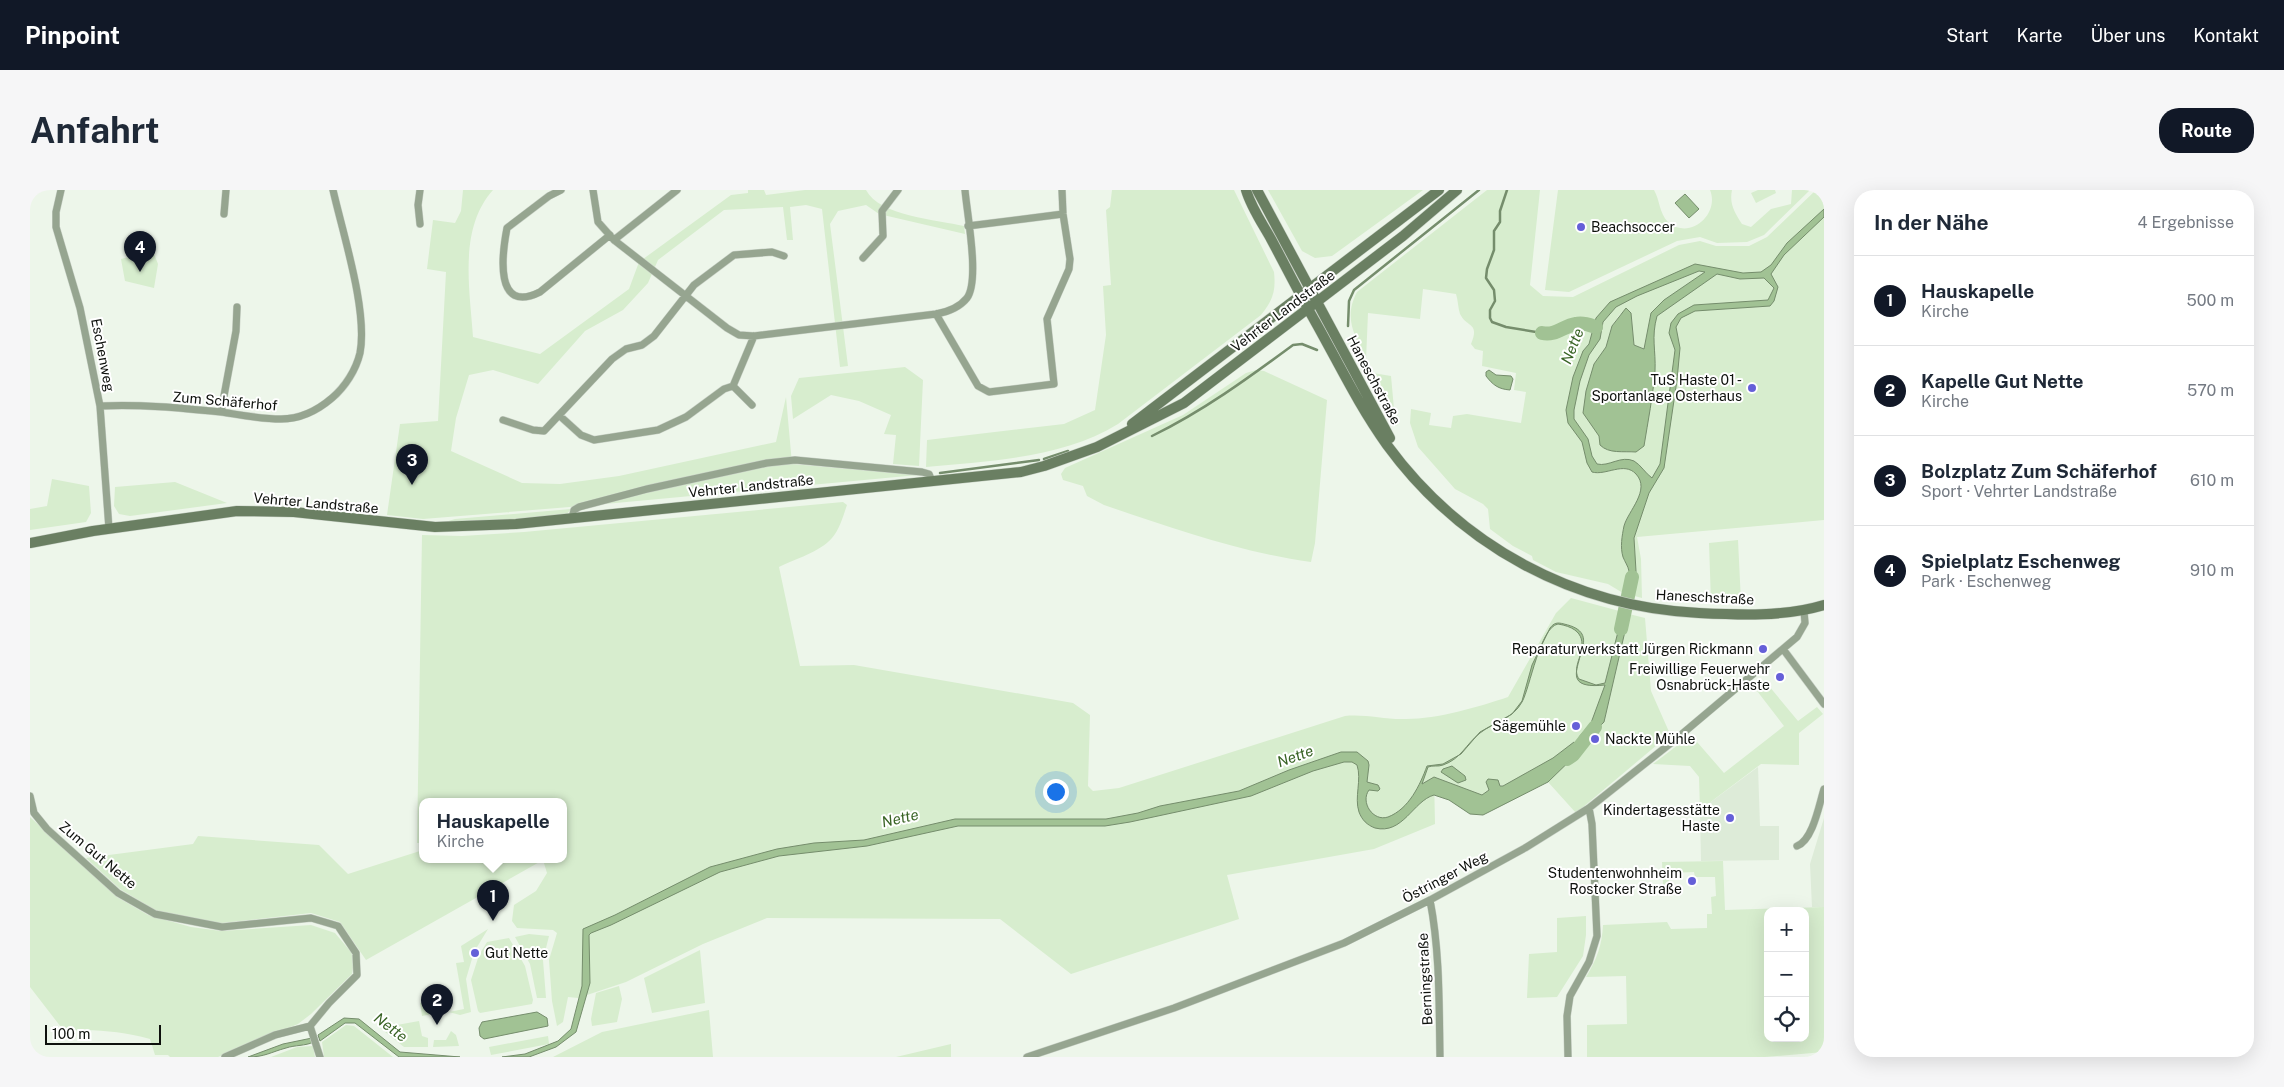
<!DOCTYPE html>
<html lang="de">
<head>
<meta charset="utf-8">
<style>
  :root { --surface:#fff; --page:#f6f6f7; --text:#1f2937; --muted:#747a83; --line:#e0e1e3; --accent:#111827 }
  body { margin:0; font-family:"Public Sans",sans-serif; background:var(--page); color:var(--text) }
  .controls { position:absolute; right:15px; bottom:15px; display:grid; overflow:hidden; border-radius:10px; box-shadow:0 5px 20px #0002 }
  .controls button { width:45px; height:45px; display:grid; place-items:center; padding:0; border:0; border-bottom:1px solid var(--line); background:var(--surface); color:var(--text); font:25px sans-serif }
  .scale { position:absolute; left:15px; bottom:12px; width:116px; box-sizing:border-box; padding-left:5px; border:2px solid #0e110d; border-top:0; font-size:14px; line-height:18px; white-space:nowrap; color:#0e110d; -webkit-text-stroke:4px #fff; paint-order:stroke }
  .you { position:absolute; left:1025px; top:601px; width:18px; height:18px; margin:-12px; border:4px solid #fff; border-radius:50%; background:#1a73e8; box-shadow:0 0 0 8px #1a73e833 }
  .badge { display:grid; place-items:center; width:32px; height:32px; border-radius:50%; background:var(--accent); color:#fff; font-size:16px; font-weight:700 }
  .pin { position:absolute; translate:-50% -41px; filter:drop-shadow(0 1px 2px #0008) }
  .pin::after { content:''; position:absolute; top:26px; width:18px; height:15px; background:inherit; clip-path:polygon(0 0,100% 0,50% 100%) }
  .popup { position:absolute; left:389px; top:608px; width:148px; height:65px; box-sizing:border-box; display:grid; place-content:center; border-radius:10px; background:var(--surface); filter:drop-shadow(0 1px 4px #0005); font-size:16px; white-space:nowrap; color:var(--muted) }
  .popup b { font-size:19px; color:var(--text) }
  .popup::after { content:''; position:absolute; left:50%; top:100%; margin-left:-10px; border:10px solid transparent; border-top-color:var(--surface) }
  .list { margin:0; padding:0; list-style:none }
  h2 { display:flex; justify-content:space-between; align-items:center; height:65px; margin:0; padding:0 20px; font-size:21px }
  h2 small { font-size:16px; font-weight:400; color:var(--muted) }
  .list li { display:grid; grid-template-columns:32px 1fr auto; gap:15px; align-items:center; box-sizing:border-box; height:90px; padding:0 20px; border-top:1px solid var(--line) }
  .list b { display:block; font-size:19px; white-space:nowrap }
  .list p { margin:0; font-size:16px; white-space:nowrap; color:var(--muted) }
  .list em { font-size:16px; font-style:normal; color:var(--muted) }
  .icon { flex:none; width:28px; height:28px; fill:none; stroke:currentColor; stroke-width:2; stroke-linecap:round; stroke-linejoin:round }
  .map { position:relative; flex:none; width:1794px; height:867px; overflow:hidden; border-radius:20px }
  header { display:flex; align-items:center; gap:30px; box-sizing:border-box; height:70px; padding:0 25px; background:var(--accent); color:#fff }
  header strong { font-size:24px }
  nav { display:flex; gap:28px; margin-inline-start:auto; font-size:18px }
  .intro { display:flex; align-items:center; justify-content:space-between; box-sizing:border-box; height:120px; padding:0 30px }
  h1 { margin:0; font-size:35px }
  .button { padding:12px 22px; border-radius:20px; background:var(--accent); color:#fff; font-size:18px; font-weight:700 }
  main { display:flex; gap:30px; padding:0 30px }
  aside { flex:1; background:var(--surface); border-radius:20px; box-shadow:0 5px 20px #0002 }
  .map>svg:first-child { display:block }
  .built { fill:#ddebd8 }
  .green { fill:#d7edce; fill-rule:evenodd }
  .water { fill:#a1c294; stroke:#758d6c; fill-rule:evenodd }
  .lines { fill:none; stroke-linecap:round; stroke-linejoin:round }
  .stream { stroke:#758d6c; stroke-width:2.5 }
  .river { stroke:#a1c294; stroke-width:14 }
  .street-casing { stroke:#c9d1c7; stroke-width:8 }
  .secondary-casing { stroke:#c9d1c7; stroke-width:11 }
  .street { stroke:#96a590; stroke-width:7 }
  .secondary { stroke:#6a7f62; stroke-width:10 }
  .poi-dot { fill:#655fd8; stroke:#fff; stroke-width:2 }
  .labels { text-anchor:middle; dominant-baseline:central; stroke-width:4; stroke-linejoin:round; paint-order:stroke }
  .poi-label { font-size:14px; fill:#0e110d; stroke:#fff; text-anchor:end }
  .street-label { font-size:14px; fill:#0e110d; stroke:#fff }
  .water-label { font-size:15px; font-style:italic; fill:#386324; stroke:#fff }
</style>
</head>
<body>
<header>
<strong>Pinpoint</strong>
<nav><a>Start</a><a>Karte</a><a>Über uns</a><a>Kontakt</a></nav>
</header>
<div class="intro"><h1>Anfahrt</h1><a class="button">Route</a></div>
<main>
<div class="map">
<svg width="1794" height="867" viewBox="0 0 1794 867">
  <rect width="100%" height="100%" fill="#edf6ea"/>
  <path class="built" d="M1728,577l2,59h19v34l-78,1 -1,-51z
    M1794,628v89h-12l-2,-43z"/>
  <path class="green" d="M433,0h30c-35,39 -23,100 -20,147l67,17 89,-65 10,-27 92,-67 17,-2v-3h16l2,5 39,-5h61c13,26 72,30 98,36l1,8 -86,-20 -13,-9 -28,6 -8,13 18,142 -8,1 -18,-158 -16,-4 -16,2 3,33h-6l-4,-33 -59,3 -66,50 -10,23 -25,27 -38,21 -47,53 -45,-14 -24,5 -13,43 -5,33 71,32 38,1 59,-8 157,-34 10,-45 6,67 126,11 -324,30 -171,14 -36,-4 13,-91 38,-3 8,-149 -19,-3 6,-49 22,3 6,-12z
    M1082,0h122l40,82c2,19 -1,28 -13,43l-143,109c-54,34 -129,37 -192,43l1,-27 137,-16 31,-14 11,-75 -3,-49 8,-1 -5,-75 4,-3z
    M1238,0h155l-91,66 -17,2 -13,-7z
    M1457,0h53l-10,95 13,11 30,1 106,-52 21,-4 16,5h33l18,-9 49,-47h8v330l-187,17 4,22 1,39 -19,-5 -15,-9 -52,-12 -23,-12 -1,-4 -19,-10 -23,-17 -2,-20 -5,-5 -28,-15 -37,-42 -8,-24 1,-14 20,4 -2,12 22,3 2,-12 14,-2 54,9 5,-31 -12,-2 2,-17 -34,-7 1,-15 -8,-2 -4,-5c9,-22 -4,-16 -11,-30 -2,-6 -2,-14 -4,-20l-33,-5 -3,30 -52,-6 -2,47 7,13 18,3 3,33h3l1,16 -3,1 -31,-62 2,-5c-11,-23 -23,-41 -9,-67zM1601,123l3,32 19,7 -17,100 -25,-1 -11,-11v-4l-6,-72 12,-17 6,-21 8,-12z
    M1528,0h96c6,10 5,23 14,32 22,19 52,-8 42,-32h22c-3,14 3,23 10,34l9,3 20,-18 20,-5 1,-14h18l-46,45 -17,7 -30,1 -17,-6 -23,4 -108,51 -24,-2z
    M1728,0h17l1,3 -20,10 -5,-10z
    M123,61l5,13 -4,24 -29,-7 -4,-22z
    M875,177l18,13 -4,86 -26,-2 3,-29 -12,-1 7,-19 -32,-14 -28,-6 -38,24 -2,-23 8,-18z
    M1226,180l8,1 63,29 -12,143 -4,19c-72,-10 -139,-34 -207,-57l-17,-9 -4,-10 -20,-6 -2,-6 4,-6 118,-53 63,-42z
    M22,289l37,7 2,27 -5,9 -56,8v-21l17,-3z
    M145,292l52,21 -97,13 -11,-2 -5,-8 1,-19z
    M813,312l4,3c-4,11 -7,24 -15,33 -12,14 -37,21 -53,29l21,99 54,-1 219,38 17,12 -2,71 5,5 26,-3 226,-72c21,-2 41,4 61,3 32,0 72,-12 102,-22l48,-84 15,-15 52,14 -19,78 -10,27 10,5 25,-108 16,4 6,73 19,43 -94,79 -28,-31 -6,-18 -39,22 -5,-2 -10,2 1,4 -7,5 -48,-18 1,47 -61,25 -147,26 12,44 -168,55 -71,-55 -233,-1 -64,26 -77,38 -48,16 -10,-1 -5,25 -6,4 -5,-25 -3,-41 8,-27 -4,-3 -36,-2 -5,-7 2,-16 22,-14 11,-18 -4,-13 -177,100 -26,-38 -29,-9 -89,10 -29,-4 -38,-9 -35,-21 -34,-31 107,-14 5,-8 121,9 29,29 75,-24v10h140v-58h-140v41h-6l5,-308 40,1 62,-4z
    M541,319l-5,6 -50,5 -74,3 13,-4z
    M1708,350l3,62h-30l-2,-59z
    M1734,490l34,41 19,-14 6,7 -24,19v32l-38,-1 -61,46 -1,-33 -9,-11 -37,-2 38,-29 33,38 60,-47 -30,-39z
    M0,627l87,80 31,18 43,12 30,4 90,-6 24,8 16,19 3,9 -2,13 -41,40 -13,10 -80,33h-48l-2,-2h-13l-5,-16c-30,-8 -56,-10 -86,-8l-34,-44z
    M1693,671l2,49 99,-3v145l-59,5h-178v-32l40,-1 -1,-48 -40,1c11,-18 16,-32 17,-52l64,-3 4,7 36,-1v-14h5l-1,-17 5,-1 -1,-19h-20l-1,-5 -25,1v12h-6l-1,-23zM1738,721h37v127h-37z
    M1556,726v19l-3,21 -26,41 -30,1 2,-44 28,-2v-34z
    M458,739l-14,23 -8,27 5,33 -11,3 -11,-3 15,-3 -8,-46 8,-1 -3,-16z
    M499,744l20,2 -6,24 3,38h-9l-7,-34 -15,-27z
    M479,748l16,28 8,34 -1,4 -52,9 -2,-2 -7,-31 8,-25 8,-13z
    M670,760l5,53 -53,10 -8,-35z
    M589,796l3,13 -5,23 -25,4 -1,-7 5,-26z
    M405,810l1,6 -4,8 -10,2 -2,-13z
    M679,820l4,47h-160l49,-25z
    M389,831l3,15 6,2v9h-24l-24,-19z
    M316,835l8,1 39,31h-69l-2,-15z
    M421,841l5,4 3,11 -26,1 1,-7h12z
    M518,846l1,8 -58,11 -2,-8z
    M921,854v13h-55z
    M283,856l2,11h-44l26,-10z"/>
  <path class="water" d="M1655,4l14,15 -10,9 -14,-15z
    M1794,19v8l-40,38 -13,19 7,13 -4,14 -4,5 -75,5 -14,7 -5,9 4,21 -3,32 -13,88 -15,25 -15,45 2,33 -3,25 -8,-2c2,-7 5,-16 4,-23 -1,-5 -4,-9 -6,-14 -3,-10 -1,-21 1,-31 4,-15 27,-36 12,-52 -12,-13 -30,2 -44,-2l-5,-9 -5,-21 -14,-19 -2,-13 7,-33 10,-26 6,-7 7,-26 14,-16 85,-38 48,9 18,-1 10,-7 16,-22zM1669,81l6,1 -41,28 -13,13 -7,36 -10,-4 -3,-32 -5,-5 -14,18 -6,21 -12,17 -8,27 -3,22 16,23 1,9c9,9 23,6 36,7l8,-6c4,-25 9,-50 11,-75 1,-21 -4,-33 2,-55l60,-42 23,5 24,-1 10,10 -6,12 -74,5 -16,9 -7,9 -2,10 6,17 -15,114 -8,14c-7,-5 -11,-13 -18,-17 -13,-6 -25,6 -37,3l-5,-8 -4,-17 -14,-20v-9l6,-29 9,-26 11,-16 3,-17 13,-15 21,-11z
    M1459,180l7,5 15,1 2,3 -3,11c-12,-1 -17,-5 -24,-14v-4z
    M1593,422l6,2 -25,108 -20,20 -5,-5 12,-14 14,-38c-67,7 13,-51 -47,-61 -18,3 -28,64 -36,78 -9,17 -28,20 -42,31 -14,11 -19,26 -37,32 -5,2 -10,0 -15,2l-6,17 12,-7 48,18 7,-5 -3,-8 2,-3 10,1 2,6h3l50,-28 21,-16 8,7 -34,33 -65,33 -13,-1 -21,-14 -15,-5c-21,6 -31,40 -59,33 -8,-3 -13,-8 -16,-16 -5,-15 3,-32 -2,-47l-5,-3h-8l-31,9 -62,25 -121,26 -25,4h-147l-91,20 -88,10 -59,16 -109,53 -20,8 -2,2 1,48 -14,49 -20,15 -27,10h-27l23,-3 33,-13 13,-12 11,-43 1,-57 32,-14 95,-48 67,-18 37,-6 50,-3 91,-21h151l32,-6 22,-7 79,-15 50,-21 52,-18h16l11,9 1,4 -2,17 11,3 2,4 -2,2 -9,-1c-9,12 4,32 19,27 21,-8 32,-32 39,-51l16,-2 18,-10 19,-22 32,-18 10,-13 10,-36 18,-37c4,-5 7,-6 14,-4 41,9 3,38 15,55l17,6 9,-2z
    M1422,576l13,10 1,4 -8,3 -17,-11 2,-3z
    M507,822l10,6 1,8 -64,13 -4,-3 -1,-8 3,-6z
    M314,828l15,1 41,33 60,5h-61l-44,-34h-10l-25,18 -2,-6z
    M282,848l2,4c-9,4 -19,3 -28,6 -15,4 -21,9 -38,9l35,-13z"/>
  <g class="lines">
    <path class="stream" d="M1477,0l-7,21v11l-6,9v19l-7,19 -1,9 8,12 1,11 -5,9v8l2,4 14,5 36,6
      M1318,136l1,-25 5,-11 125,-100
      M1122,246c51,-25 95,-57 141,-91l9,-1 15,6
      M1014,269l24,-8
      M910,283l99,-13"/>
    <path class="river" d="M1512,143c14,3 21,-7 34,-9 7,-2 14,1 20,3
      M1591,439l11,-52
      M1537,569l6,-4 22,-28"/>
    <defs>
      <path id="street" d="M31,0l-5,22v15l24,81 20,98 9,123
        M531,0l-12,6 -42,32c-5,26 -13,87 33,64l70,-57
        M563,0l5,32 16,18 113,88 12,7 15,1 182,-22c11,-2 23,-6 31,-16 13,-18 0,-84 -2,-108
        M194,24l2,-24
        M390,34l-2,-19 2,-15
        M938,36l95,-12
        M584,50l63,-50
        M833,68l20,-22 -1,-25 16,-21
        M906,124l42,72 11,6 65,-8 -7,-65 22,-50 1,-10 -7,-45 -1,-24
        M703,196l19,19
        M70,216c40,-2 81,2 121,6 20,3 40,7 60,7 19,0 37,-9 51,-21 13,-11 24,-28 28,-45 8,-42 -17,-119 -27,-163
        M191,222l15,-81 1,-24
        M530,226l21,19 13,5 64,-10 28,-13 38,-28 9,-3 21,-50
        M473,230l30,10 11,1 68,-72 14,-10 16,-4 12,-9 40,-51 40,-30 38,-3 12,4
        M542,328l2,-8 5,-3 68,-18 120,-26 28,-3 127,12 7,2 3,7
        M1753,459l41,55
        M0,606l4,17 13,16 71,64 37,21 67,13 89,-9 27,8 18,27 1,22 -28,28 -19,23
        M1767,656c16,-6 22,-41 27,-57
        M1400,710c10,52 9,104 10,157
        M280,836l10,31
        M195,867l50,-22 35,-9
        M997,867l147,-49 170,-65 86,-43 95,-52 64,-40 87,-69 121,-102 8,-14 -1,-12
        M1538,867l-1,-41 3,-20 19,-34 8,-26 -5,-112 -3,-16"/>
      <path id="secondary" d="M1216,0c5,17 16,33 25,49 15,28 29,56 45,84 23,41 43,83 71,122 74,101 187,162 312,168 40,2 86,4 125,-8
        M1227,0l133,248
        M1102,234l307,-234
        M0,353l63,-12 144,-20 57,1 141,15 81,-3 505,-52 23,-6 53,-19 87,-44 219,-167 54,-46"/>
    </defs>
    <use href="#street" class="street-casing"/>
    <use href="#secondary" class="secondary-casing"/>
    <use href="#street" class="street"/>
    <use href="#secondary" class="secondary"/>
  </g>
  <g class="poi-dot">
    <circle cx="1551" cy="37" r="5"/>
    <circle cx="1722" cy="198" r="5"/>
    <circle cx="1733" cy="459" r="5"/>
    <circle cx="1750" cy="487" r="5"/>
    <circle cx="1546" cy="536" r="5"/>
    <circle cx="1565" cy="549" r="5"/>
    <circle cx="1700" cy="628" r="5"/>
    <circle cx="1662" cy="691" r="5"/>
    <circle cx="445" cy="763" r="5"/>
  </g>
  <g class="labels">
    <g class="poi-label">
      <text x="1561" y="37" text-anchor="start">Beachsoccer</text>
      <text x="1712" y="190">TuS Haste 01 -<tspan x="1712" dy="16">Sportanlage Osterhaus</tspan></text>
      <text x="1723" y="459">Reparaturwerkstatt Jürgen Rickmann</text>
      <text x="1740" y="479">Freiwillige Feuerwehr<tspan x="1740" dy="16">Osnabrück-Haste</tspan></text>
      <text x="1536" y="536">Sägemühle</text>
      <text x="1575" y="549" text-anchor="start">Nackte Mühle</text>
      <text x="1690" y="620">Kindertagesstätte<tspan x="1690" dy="16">Haste</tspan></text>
      <text x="1652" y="683">Studentenwohnheim<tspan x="1652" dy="16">Rostocker Straße</tspan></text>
      <text x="455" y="763" text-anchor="start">Gut Nette</text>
    </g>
    <g class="street-label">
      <text transform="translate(1253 121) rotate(-37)">Vehrter Landstraße</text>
      <text transform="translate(73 165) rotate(79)">Eschenweg</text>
      <text transform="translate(1344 190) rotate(62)">Haneschstraße</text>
      <text transform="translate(195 211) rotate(5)">Zum Schäferhof</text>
      <text transform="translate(721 296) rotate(-6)">Vehrter Landstraße</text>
      <text transform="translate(286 313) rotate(5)">Vehrter Landstraße</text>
      <text transform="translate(1675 407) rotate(3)">Haneschstraße</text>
      <text transform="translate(68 665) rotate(40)">Zum Gut Nette</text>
      <text transform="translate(1415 687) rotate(-28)">Östringer Weg</text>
      <text transform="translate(1395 789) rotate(-93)">Berningstraße</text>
    </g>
    <g class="water-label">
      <text transform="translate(1542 156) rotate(-68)">Nette</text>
      <text transform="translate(1265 566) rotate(-20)">Nette</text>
      <text transform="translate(870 628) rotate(-13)">Nette</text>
      <text transform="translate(361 837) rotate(37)">Nette</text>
    </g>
  </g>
</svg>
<div class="controls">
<button>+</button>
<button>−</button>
<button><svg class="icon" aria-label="locate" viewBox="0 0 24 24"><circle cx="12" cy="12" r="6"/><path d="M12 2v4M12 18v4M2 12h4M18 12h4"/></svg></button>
</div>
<div class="scale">100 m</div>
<div class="you"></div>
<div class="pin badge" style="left:463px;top:731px">1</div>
<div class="popup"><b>Hauskapelle</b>Kirche</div>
<div class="pin badge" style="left:407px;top:835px">2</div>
<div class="pin badge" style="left:382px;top:295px">3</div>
<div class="pin badge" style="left:110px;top:82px">4</div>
</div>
<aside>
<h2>In der Nähe<small>4 Ergebnisse</small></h2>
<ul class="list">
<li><span class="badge">1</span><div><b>Hauskapelle</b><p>Kirche</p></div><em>500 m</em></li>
<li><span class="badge">2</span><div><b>Kapelle Gut Nette</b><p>Kirche</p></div><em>570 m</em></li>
<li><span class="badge">3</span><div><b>Bolzplatz Zum Schäferhof</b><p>Sport · Vehrter Landstraße</p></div><em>610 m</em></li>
<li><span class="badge">4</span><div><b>Spielplatz Eschenweg</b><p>Park · Eschenweg</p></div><em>910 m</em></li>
</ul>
</aside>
</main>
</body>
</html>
